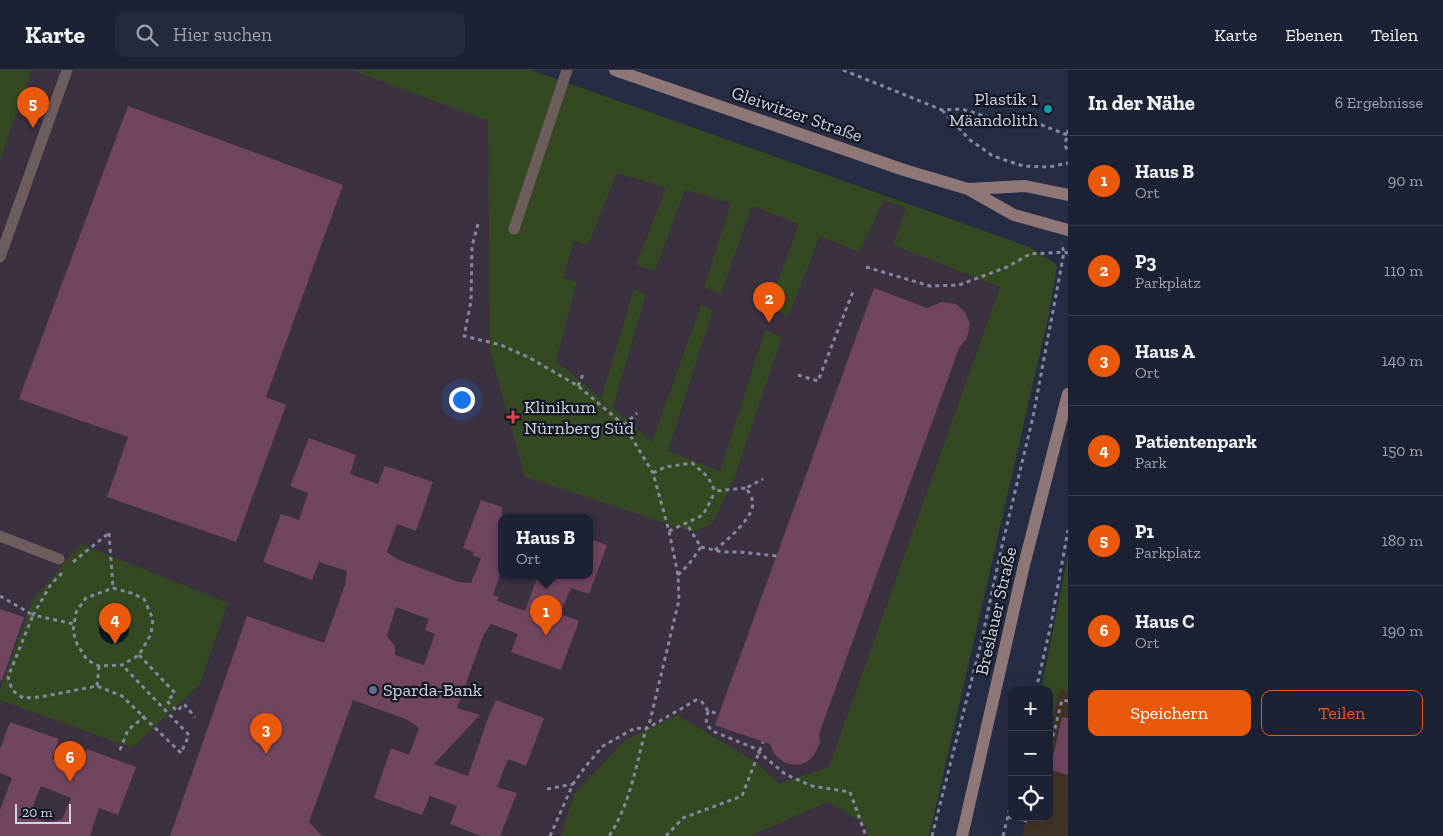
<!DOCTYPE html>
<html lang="de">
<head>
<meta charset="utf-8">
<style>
  :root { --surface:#1d2134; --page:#25293c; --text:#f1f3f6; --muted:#a0a3ac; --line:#3b3e4f; --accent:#ea580c }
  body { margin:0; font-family:"Zilla Slab",serif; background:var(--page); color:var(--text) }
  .controls { position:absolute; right:15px; bottom:15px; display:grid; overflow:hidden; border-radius:10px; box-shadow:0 5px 20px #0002 }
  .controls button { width:45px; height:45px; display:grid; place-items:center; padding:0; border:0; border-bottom:1px solid var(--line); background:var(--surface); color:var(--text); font:25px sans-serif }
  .scale { position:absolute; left:15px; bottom:12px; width:56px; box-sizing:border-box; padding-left:5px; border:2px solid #ced3e3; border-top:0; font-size:14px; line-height:18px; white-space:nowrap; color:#ced3e3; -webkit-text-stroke:4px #131621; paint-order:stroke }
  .you { position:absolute; left:461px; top:329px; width:18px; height:18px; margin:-12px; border:4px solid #fff; border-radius:50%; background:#1a73e8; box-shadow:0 0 0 8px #1a73e833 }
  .badge { display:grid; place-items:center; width:32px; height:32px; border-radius:50%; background:var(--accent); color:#fff; font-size:16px; font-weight:700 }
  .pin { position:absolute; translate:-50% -41px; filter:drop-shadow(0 1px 2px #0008) }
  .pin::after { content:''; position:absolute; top:26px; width:18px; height:15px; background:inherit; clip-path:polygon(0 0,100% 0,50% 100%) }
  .popup { position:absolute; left:498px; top:444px; width:95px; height:65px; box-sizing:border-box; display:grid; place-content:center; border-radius:10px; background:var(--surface); filter:drop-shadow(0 1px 4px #0005); font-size:16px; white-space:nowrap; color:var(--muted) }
  .popup b { font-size:19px; color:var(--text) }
  .popup::after { content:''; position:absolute; left:50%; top:100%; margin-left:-10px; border:10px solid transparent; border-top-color:var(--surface) }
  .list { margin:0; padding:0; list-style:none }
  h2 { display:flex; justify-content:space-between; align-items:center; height:65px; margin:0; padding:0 20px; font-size:21px }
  h2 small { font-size:16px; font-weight:400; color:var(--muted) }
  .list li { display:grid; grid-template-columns:32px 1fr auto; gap:15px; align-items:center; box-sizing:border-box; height:90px; padding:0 20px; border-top:1px solid var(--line) }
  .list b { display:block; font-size:19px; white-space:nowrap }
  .list p { margin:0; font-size:16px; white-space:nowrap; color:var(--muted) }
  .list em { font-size:16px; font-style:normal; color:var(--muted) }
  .actions { display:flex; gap:10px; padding:15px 20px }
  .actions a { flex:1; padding:11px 0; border:1px solid var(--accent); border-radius:10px; text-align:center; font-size:18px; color:var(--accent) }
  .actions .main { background:var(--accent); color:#fff }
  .icon { flex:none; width:28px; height:28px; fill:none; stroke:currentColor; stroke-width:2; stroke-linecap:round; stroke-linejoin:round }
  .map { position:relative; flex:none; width:1068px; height:766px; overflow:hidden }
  header { display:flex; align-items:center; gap:30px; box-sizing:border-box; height:70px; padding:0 25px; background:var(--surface); border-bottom:1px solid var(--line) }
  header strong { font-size:24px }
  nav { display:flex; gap:28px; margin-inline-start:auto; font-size:18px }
  .search { width:350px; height:45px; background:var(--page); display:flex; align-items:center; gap:12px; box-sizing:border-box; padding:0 18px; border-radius:10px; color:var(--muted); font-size:19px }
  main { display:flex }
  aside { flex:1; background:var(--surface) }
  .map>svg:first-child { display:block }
  .education { fill:#413326 }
  .medical { fill:#3b3141; fill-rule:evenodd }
  .green { fill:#344922 }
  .water { fill:#061c1e }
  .building { fill:#72455f; fill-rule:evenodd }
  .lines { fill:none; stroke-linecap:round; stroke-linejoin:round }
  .path { stroke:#83889c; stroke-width:3; stroke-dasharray:4 4; stroke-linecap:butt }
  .lane { stroke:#6d5d5d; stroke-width:11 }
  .secondary { stroke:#8f7777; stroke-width:12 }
  .path-bridge { stroke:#83889c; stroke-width:3; stroke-dasharray:4 4; stroke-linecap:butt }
  .culture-dot { fill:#0f9aa8; stroke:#131621; stroke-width:2 }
  .health-dot { fill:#e0444e; stroke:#131621; stroke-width:2 }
  .service-dot { fill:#5c6f8a; stroke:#131621; stroke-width:2 }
  .labels { text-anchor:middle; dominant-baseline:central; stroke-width:4.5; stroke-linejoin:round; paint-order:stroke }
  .poi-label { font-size:18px; fill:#ced3e3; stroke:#131621; text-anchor:start }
  .street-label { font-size:18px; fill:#ced3e3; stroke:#131621 }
</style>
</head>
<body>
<header>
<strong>Karte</strong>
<div class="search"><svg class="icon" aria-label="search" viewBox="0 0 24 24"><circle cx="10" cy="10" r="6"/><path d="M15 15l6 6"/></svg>Hier suchen</div>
<nav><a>Karte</a><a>Ebenen</a><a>Teilen</a></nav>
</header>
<main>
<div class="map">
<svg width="1068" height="766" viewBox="0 0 1068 766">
  <rect width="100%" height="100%" fill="#272c45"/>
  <path class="education" d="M1068,545v221h-46l5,-19h22v-111z"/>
  <path class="medical" d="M32,0h499l498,177 28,18 -9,53 -119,518h-929v-676zM502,447h88v58h-88z"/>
  <path class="green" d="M0,0h32l-32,90z
    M351,0h180l498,177 28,18 -9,53 -119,518h-61l-3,-12 -37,-22 -78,34h-189l13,-42 50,-53 53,-26 80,48 22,21 50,-17 171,-480 -107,-42 13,-37 -22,-8 -25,52 -39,-16 -31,79 -21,-7 31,-84 -47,-18 -31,88 -17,-7 27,-84 -46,-13 -30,81 -19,-6 30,-77 -49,-15 -29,72 -14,-4 -11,37 14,4 -21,79 45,38 33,-110 12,5 -33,114 39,34 49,-137 12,5 -45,141 52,20 45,-141 17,7 -47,139 -23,48 -19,8 -168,-55 -35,-125 -2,-231z
    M81,474l147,59 -28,81 -68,64 -132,-48v-10l32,-89z
    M1068,485v137l-8,-2 -11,42v-42h-8z"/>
  <path class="water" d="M99 559a15 15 0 1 1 30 0a15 15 0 1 1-30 0Z"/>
  <path class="building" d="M128,36l215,79 -77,212 20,8 -50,137 -129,-45 21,-60 -109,-38z
    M874,218l53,20 15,-6 14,2 9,8 5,12 -3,14 -8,10 -140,386 1,9 -6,12 -7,7 -10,3 -12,-2 -11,-9 -4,-10 -55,-19z
    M309,368l47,17 -6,19 28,10 7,-18 48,16 -17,49 -19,-7 -10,28 12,8 59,22 13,1 10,-25 -8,-2 1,-4 -11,-4 18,-48 21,7v62l-9,26 6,2 -2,4 28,10 13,-36h52v-36l17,6 -18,49 -18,-6 -11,26 19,7 -18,49 -50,-18 7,-18 -27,-10 -7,10 -27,74 23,7 -46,49 34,12 20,-58 8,-18 48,18 -18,48 -18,-7 -11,28 20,6 -17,43h-19l-31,-12 7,-18 -27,-10 -8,19 -48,-17 17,-50 18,7 10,-27 -11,-8 -55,-20 -44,122 13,14h-152l77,-220 77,27 21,-58 2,-14 -28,-9 -7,18 -49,-18 18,-48 18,6 9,-27 -18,-7zM396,537l33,12 -4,11 10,4 -11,31 -29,-10v-9l-8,-10z
    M0,539l24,8 -22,63h-2z
    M1062,647l6,1v57l-18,-5z
    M10,652l49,17 -7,20 28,9 7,-19 49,18 -18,48 -19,-7 -9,28h-90v-26l12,-32 -12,-5v-24zM41,716l30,12 -9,21 -14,4 -19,-7z"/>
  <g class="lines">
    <path class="path" d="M843,0l99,40 20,-1 47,15 33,1 25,10
      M942,40l28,30 23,16 30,10 26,1 19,-4
      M1068,60l-3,15 3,7
      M478,154l-6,22 -1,55 -7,35 37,9 29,13 48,28 46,39 29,48 16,58 9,44 1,25 -29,121 -4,8c-10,36 -16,76 -37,107
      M866,197l64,19 29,-1 48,-18 23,-13 34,-2 4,1
      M798,305l20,6 36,-92
      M578,316l6,-14
      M624,355l13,-12
      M653,403l12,-6 27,-4 16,14 7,14 31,-3
      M669,461l34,-16 12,-23
      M109,463l4,55
      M701,477l22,5h17l37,4
      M715,480c12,-10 43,-35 37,-51 -1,-4 -4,-8 -6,-11l17,-9
      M73,492l36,-29
      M62,503l-11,11 -18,31 41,9
      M678,505l11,-11 12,-17 -15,-24
      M113,518l18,5 13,6 9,20 -2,15 -12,21 -17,10 -23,1 -12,-6 -10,-16 -4,-13 3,-19 10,-14z
      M0,526l33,19 -25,62 4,13 11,8 17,-1 57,-11 25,10 59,57 8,-18 -67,-70
      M139,585l36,38 -8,8 10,10 7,-7 11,13
      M97,616l2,-20
      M1036,620l15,-66 17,-94
      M708,641l-2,12 6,8 42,17 31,26 27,12 38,6 16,44
      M120,680l8,-20 17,-14
      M1049,682l13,-52 6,1
      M547,719l26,-5
      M1008,747l19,4
      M550,766l23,-52 13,-18 17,-20 32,-18 11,1 50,-29 6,2 6,9 11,3
      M932,766l49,-193 20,-93 32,-133 29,-154 2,-11 -3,-9
      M1003,766l9,-37"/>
    <path class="lane" d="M514,159l53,-159
      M0,187l67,-187
      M0,466l59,23"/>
    <path class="secondary" d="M615,0l289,100 64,19 46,26 54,15
      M969,119l56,-3 43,9
      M962,766l62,-271 44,-171"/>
    <path class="path-bridge" d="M666,766l17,-18 59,-22 21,-54"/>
  </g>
  <circle class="culture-dot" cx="1048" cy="39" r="5"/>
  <path class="health-dot" d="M510.5 339.5h5v5h5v5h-5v5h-5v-5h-5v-5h5z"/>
  <circle class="service-dot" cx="373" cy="620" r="5"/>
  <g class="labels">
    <g class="poi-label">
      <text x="1038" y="29" text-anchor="end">Plastik 1<tspan x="1038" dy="21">Mäandolith</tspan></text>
      <text x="524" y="337">Klinikum<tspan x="524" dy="21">Nürnberg Süd</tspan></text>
      <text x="383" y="620">Sparda-Bank</text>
    </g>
    <g class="street-label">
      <text transform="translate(797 44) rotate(19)">Gleiwitzer Straße</text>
      <text transform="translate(996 541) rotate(-77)">Breslauer Straße</text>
    </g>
  </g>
</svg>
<div class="controls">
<button>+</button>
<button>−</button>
<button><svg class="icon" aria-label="locate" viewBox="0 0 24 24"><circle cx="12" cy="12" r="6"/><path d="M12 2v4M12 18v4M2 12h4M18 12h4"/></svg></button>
</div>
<div class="scale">20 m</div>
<div class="you"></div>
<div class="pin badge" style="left:546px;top:566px">1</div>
<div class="popup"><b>Haus B</b>Ort</div>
<div class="pin badge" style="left:769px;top:253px">2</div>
<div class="pin badge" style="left:266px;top:684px">3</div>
<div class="pin badge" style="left:115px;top:574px">4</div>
<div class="pin badge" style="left:33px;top:58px">5</div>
<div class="pin badge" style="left:70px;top:712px">6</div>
</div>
<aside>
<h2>In der Nähe<small>6 Ergebnisse</small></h2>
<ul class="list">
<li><span class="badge">1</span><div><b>Haus B</b><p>Ort</p></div><em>90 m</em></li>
<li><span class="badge">2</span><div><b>P3</b><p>Parkplatz</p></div><em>110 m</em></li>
<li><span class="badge">3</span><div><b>Haus A</b><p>Ort</p></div><em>140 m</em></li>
<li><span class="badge">4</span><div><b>Patientenpark</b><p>Park</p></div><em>150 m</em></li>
<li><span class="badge">5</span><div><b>P1</b><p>Parkplatz</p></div><em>180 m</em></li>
<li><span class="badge">6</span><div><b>Haus C</b><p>Ort</p></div><em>190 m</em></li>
</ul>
<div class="actions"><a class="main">Speichern</a><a>Teilen</a></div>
</aside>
</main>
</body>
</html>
